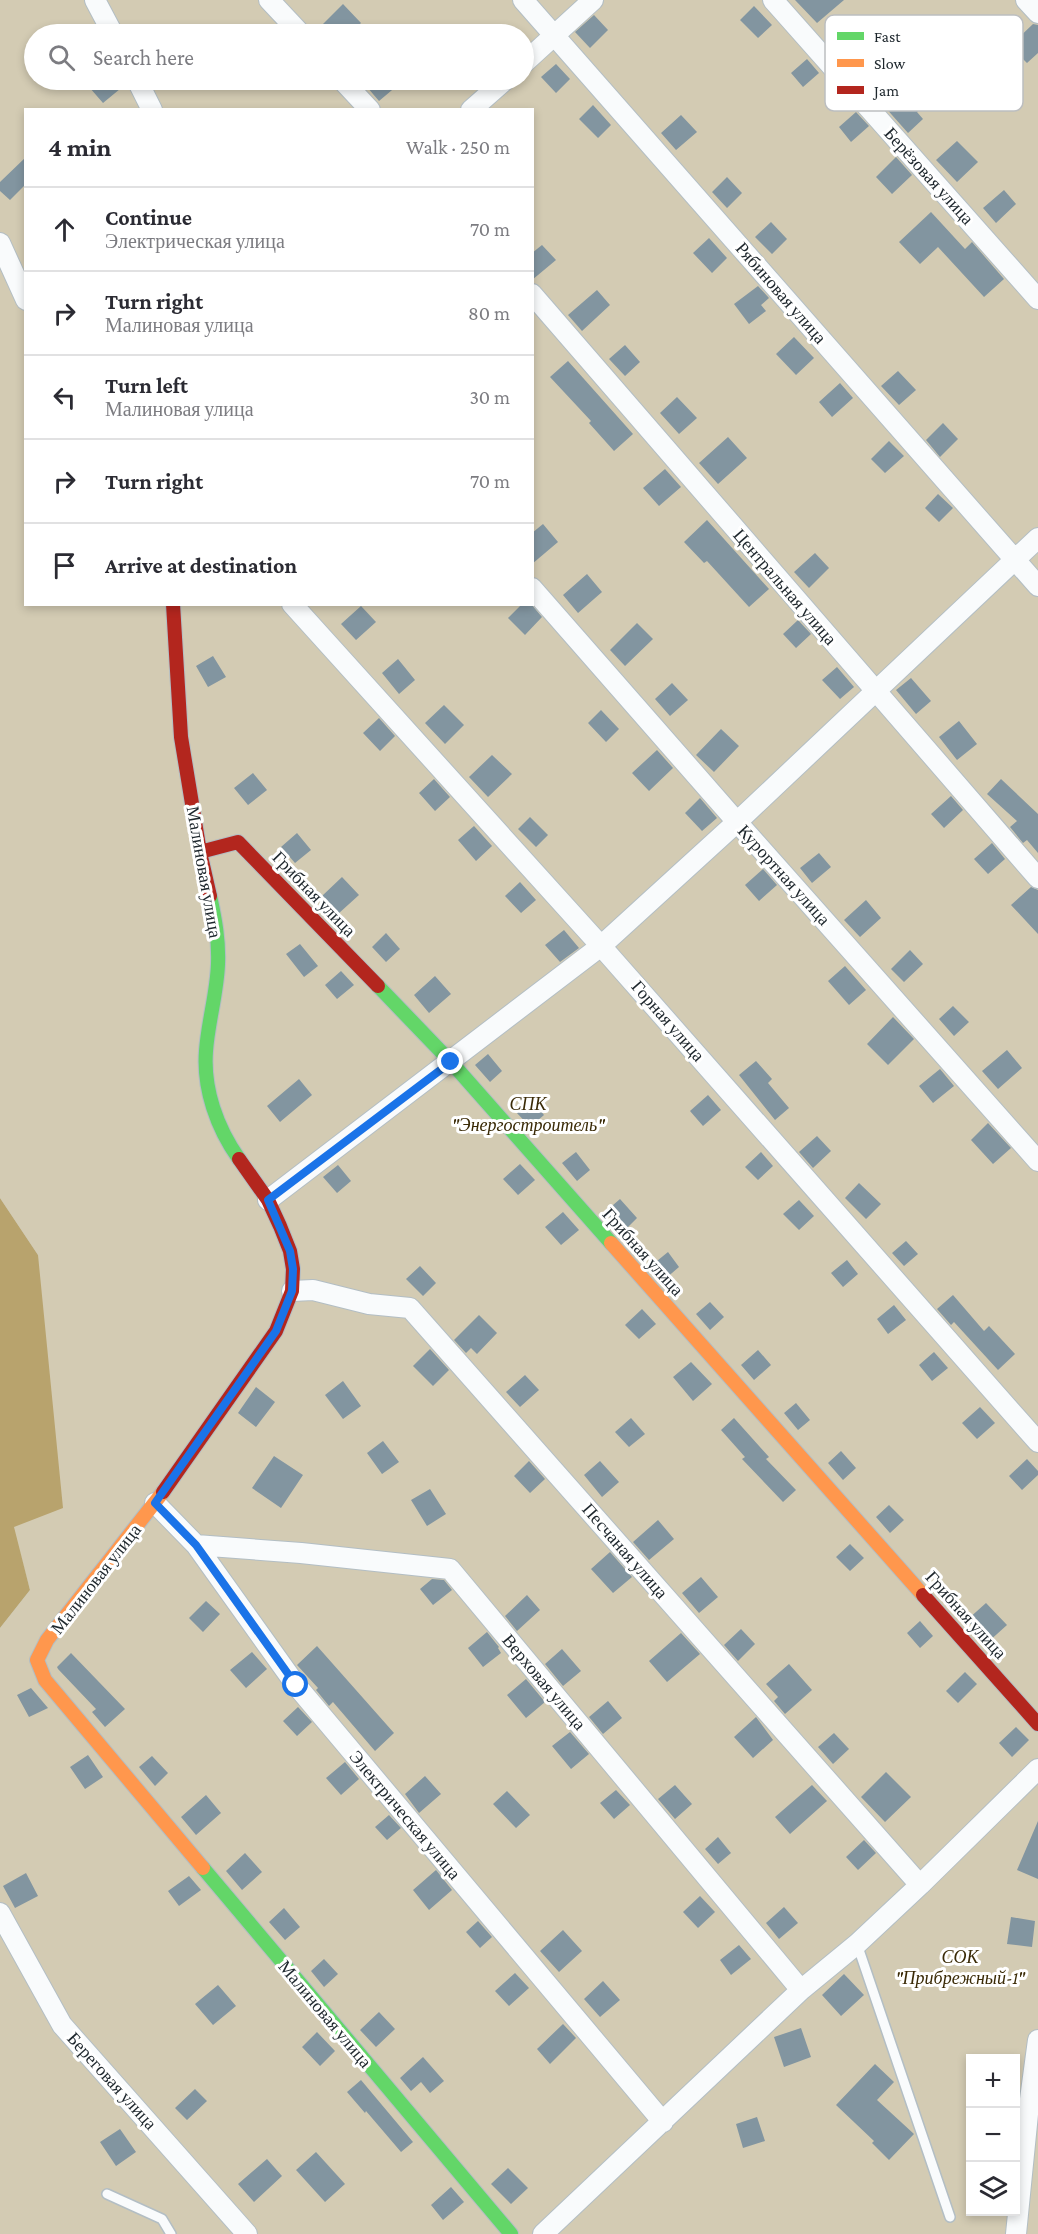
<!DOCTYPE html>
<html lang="en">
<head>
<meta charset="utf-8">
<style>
  :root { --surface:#fff; --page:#f7f7f7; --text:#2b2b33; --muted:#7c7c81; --line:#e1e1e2 }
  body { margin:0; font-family:"Crimson Pro",serif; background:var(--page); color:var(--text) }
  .controls { position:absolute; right:18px; bottom:18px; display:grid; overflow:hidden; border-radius:0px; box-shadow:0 3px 9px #0003 }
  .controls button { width:54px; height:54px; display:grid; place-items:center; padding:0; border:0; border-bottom:2px solid var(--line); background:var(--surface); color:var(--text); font:30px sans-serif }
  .stop { position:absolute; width:18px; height:18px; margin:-14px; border:4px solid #1a73e8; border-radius:50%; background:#fff }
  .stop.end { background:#1a73e8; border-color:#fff; box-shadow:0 2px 6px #0008 }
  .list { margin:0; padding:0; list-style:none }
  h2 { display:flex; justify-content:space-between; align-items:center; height:78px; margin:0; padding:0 24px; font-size:26px }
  h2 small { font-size:20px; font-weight:400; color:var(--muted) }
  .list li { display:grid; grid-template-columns:39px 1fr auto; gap:18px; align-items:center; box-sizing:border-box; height:84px; padding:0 24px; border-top:2px solid var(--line) }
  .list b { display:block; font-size:22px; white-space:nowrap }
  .list p { margin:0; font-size:20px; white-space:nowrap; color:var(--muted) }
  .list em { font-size:20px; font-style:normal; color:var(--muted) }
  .icon { flex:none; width:33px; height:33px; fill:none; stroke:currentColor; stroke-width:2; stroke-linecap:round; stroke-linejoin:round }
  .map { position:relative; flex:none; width:1038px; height:2234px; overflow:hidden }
  .search { position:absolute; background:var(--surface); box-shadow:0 3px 9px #0003; left:24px; top:24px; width:510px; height:66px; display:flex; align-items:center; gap:15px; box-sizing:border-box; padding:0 21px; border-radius:33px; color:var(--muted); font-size:22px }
  .panel { position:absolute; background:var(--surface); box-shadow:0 3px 9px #0003; left:24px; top:108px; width:510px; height:498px; border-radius:0px }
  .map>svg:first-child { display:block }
  .green { fill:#d3cbb3; fill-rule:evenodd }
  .water { fill:#b8a36d }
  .building { fill:#8295a0 }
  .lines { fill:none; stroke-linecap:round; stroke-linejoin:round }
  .lane-casing { stroke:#b3bec4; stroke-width:12 }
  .street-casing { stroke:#b3bec4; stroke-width:22 }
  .fast-casing { stroke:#b3bec4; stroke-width:16 }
  .slow-casing { stroke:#b3bec4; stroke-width:16 }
  .jam-casing { stroke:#b3bec4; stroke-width:16 }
  .lane { stroke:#f9fbfc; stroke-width:9 }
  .street { stroke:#f9fbfc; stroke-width:20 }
  .fast { stroke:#63d668; stroke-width:14 }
  .slow { stroke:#ff974d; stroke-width:14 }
  .jam { stroke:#b3261e; stroke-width:14 }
  .route { stroke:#1a73e8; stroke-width:8 }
  .labels { text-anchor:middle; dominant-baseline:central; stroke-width:6; stroke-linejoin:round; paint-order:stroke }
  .street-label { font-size:18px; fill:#1e272d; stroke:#fff }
  .park-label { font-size:18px; font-style:italic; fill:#3a2a06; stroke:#fff }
  .key { fill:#fff; stroke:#bcbec0; stroke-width:1.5 }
  .key-label { font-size:16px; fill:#1e272d }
</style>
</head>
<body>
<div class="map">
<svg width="1038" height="2234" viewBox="0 0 1038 2234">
  <rect width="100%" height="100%" fill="#d5e3ec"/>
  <path class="green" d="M0,0h1038v2234h-1038v-606l30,-38 -17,-63 25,-272 -38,-57zM34,34h490v46h-490zM26,110h506v494h-506zM970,2058h46v154h-46z"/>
  <path class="water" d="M0,1198l38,57 25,253 -49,19 16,63 -30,38z"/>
  <path class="building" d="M795,0h49l-27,23z
    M343,4l18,19 -11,11h-37z
    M754,6l18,19 -14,13 -18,-18z
    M594,15l14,15 -18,18 -15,-16z
    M1033,24l5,1v28l-11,10 -17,-17z
    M807,59l12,14 -16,14 -12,-14z
    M556,64l14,15 -14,14 -15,-16z
    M83,80h42l1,4 -23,19z
    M361,80h43l-25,21z
    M910,83l18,19 -11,10 6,7 -15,14 -24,-27z
    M593,105l18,20 -13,13 -19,-19z
    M856,112l13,14 -18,16 -12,-15z
    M681,115l16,17 -21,18 -15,-17z
    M957,141l21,21 -21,20 -21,-22z
    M26,157v27l-16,16 -10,-9v-9z
    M896,157l16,18 -20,19 -16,-17z
    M727,177l15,16 -15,15 -15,-16z
    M1004,190l12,14 -20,19 -13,-15z
    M931,212l34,37 7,-7 32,37 -20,18 -46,-50 -18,17 -21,-22z
    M771,222l16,17 -15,15 -17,-17z
    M709,238l18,20 -15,15 -19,-20z
    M542,245l14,15 -24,20v-27z
    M758,286l11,12 -8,7 5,6 -17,13 -15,-20z
    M597,290l13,15 -28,26 -14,-16z
    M794,337l20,21 -18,17 -20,-21z
    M625,345l15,17 -15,14 -16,-17z
    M568,361l65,73 -19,17 -25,-28 2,-2 -41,-44z
    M898,371l18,19 -17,15 -18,-19z
    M840,383l13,15 -21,19 -13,-15z
    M677,397l20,21 -18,16 -19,-21z
    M943,423l15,16 -18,18 -14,-17z
    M728,437l19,21 -29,26 -19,-21z
    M889,441l15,15 -19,17 -14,-14z
    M665,469l16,18 -22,19 -16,-18z
    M938,494l15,14 -14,14 -14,-14z
    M707,520l62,69 -20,18 -42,-46 -3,2 -20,-21z
    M543,524l15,18 -26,22v-31z
    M815,553l14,15 -20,20 -15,-16z
    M587,574l15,18 -24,21 -15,-18z
    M522,604h9l11,13 -17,18 -17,-17z
    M361,606l15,16 -20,18 -15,-16z
    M798,620l13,14 -15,14 -13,-14z
    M637,623l16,16 -28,27 -15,-16z
    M213,656l13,21 -18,10 -12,-21z
    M398,659l17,21 -16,14 -17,-21z
    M837,667l17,20 -14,12 -18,-19z
    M911,678l20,23 -15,13 -20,-24z
    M672,683l16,17 -18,16 -15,-17z
    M444,705l20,20 -19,19 -20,-21z
    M601,710l18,19 -13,13 -18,-19z
    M379,718l16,18 -15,15 -17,-18z
    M959,721l18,23 -20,16 -18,-23z
    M721,729l18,17 -25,26 -18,-17z
    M657,750l16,18 -24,23 -17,-18z
    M492,755l20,19 -24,23 -19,-20z
    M253,773l14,17 -19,15 -14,-17z
    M434,779l16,18 -15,14 -16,-18z
    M1001,779l37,35v39l-11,-13 -4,3 -13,-16 7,-6 -30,-27z
    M951,796l12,14 -19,18 -13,-14z
    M700,798l17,20 -15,13 -17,-18z
    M530,817l18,18 -12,12 -18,-18z
    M474,826l18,20 -16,15 -18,-21z
    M297,833l14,17 -16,13 -14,-16z
    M992,843l13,16 -17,15 -14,-15z
    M819,853l12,14 -19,16 -12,-15z
    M763,869l14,16 -18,16 -14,-16z
    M342,877l17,18 -21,19 -16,-18z
    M520,882l16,18 -15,13 -16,-17z
    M1031,887l7,3v44l-27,-29z
    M866,900l15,18 -21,19 -16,-17z
    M564,930l15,18 -19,14 -15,-17z
    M386,933l14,16 -14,13 -14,-15z
    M300,944l18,22 -14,11 -18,-23z
    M910,950l13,14 -19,18 -13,-13z
    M845,966l21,24 -17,15 -21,-24z
    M341,971l13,14 -17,14 -12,-14z
    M435,976l16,18 -22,19 -15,-18z
    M953,1006l16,16 -15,14 -15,-17z
    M893,1017l21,22 -26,26 -21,-21z
    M1007,1050l15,18 -24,21 -16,-18z
    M488,1054l14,17 -12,11 -15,-17z
    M756,1061l16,18 -4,4 21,25 -14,12 -36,-45z
    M940,1069l14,17 -21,17 -14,-17z
    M299,1079l13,16 -32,27 -13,-16z
    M708,1095l13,15 -18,16 -13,-15z
    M531,1099l13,16 -14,12 -14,-15z
    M988,1123l23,25 -18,16 -22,-24z
    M817,1136l14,15 -18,17 -14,-16z
    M576,1152l14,18 -13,11 -15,-18z
    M761,1152l12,14 -15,14 -13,-13z
    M520,1164l15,16 -17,15 -15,-16z
    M338,1165l13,16 -14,12 -14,-16z
    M859,1183l22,21 -15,15 -21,-21z
    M620,1199l17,19 -14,14 -18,-20z
    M799,1200l15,16 -15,14 -16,-16z
    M563,1212l16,18 -18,15 -16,-18z
    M906,1241l12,13 -14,12 -12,-13z
    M668,1252l11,15 -14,12 -13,-14z
    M847,1260l11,14 -15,13 -12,-14z
    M420,1266l16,17 -13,13 -17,-17z
    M953,1295l31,36 5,-5 26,28 -17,16 -44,-48 -3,3 -14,-16z
    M710,1302l14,15 -14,13 -14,-16z
    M894,1305l12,15 -18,14 -11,-15z
    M642,1309l14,15 -17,15 -14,-14z
    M479,1315l18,18 -20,21 -6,-6 -5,5 -12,-13z
    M430,1349l19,21 -16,16 -20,-20z
    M758,1350l13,15 -17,15 -13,-15z
    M934,1352l14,16 -16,13 -13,-16z
    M691,1362l21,22 -19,17 -20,-24z
    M525,1375l14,15 -19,17 -14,-15z
    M343,1381l18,25 -18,13 -18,-24z
    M256,1387l19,15 -19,25 -18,-14z
    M796,1403l14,17 -12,10 -14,-17z
    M980,1407l15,16 -18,16 -15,-16z
    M631,1418l14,16 -16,13 -14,-15z
    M734,1418l35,39 -3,2 30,31 -13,12 -41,-43 3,-2 -24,-27z
    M383,1441l16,21 -17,12 -15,-21z
    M841,1451l15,17 -13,12 -15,-17z
    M274,1456l29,19 -22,33 -29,-20z
    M1027,1459l11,12v4l-16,15 -13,-14z
    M529,1461l16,18 -15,14 -16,-17z
    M600,1461l19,21 -17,15 -18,-22z
    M430,1489l16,25 -19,12 -16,-26z
    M889,1505l15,15 -14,13 -14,-16z
    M658,1520l16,19 -25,21 -16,-18z
    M850,1544l14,14 -14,13 -14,-14z
    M610,1552l22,25 -19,16 -22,-24z
    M701,1577l17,20 -19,16 -17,-20z
    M432,1579l12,1 8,10 -19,15 -13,-16z
    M527,1595l13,15 -23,21 -12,-15z
    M206,1601l14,13 -17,18 -14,-14z
    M986,1603l21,22 -20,18 -20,-23z
    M920,1621l13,15 -13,12 -13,-15z
    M741,1629l14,15 -17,17 -14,-16z
    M487,1632l12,15 -1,1 3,5 -18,14 -15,-19z
    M681,1633l19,21 -33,28 -18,-21z
    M317,1646l77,87 -19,18 -42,-49 -4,4 -13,-16 2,-2 -21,-23z
    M562,1649l19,22 -18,15 -18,-22z
    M252,1652l15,17 -21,19 -16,-18z
    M71,1653l54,56 -20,18 -13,-15 4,-3 -38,-40 -1,-2z
    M789,1664l23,26 -27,24 -11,-13 4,-4 -12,-13z
    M965,1672l12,12 -19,19 -12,-12z
    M526,1679l19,23 -19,16 -19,-23z
    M31,1688l17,20 -19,9 -12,-22z
    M608,1701l14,17 -19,16 -14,-17z
    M298,1707l14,15 -15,14 -14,-15z
    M756,1717l17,23 -20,18 -19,-21z
    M1016,1727l13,13 -17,17 -13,-14z
    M570,1732l19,22 -18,15 -19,-23z
    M834,1733l15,16 -16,15 -15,-17z
    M88,1755l15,22 -18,12 -15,-22z
    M152,1756l16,17 -13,13 -16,-19z
    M345,1762l14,17 -18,16 -15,-17z
    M886,1772l25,25 -26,25 -24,-25z
    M425,1776l16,18 -22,19 -14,-19z
    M675,1785l17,19 -17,15 -17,-20z
    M812,1785l15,16 -37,33 -15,-17z
    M616,1790l14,15 -16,14 -14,-16z
    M507,1791l23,24 -14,13 -23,-24z
    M206,1795l15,18 -25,22 -15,-18z
    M389,1815l12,13 -14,12 -12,-13z
    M1038,1821v58l-21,-9z
    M718,1837l13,16 -13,11 -13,-15z
    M864,1840l12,13 -18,17 -12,-13z
    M245,1853l17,19 -20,18 -16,-19z
    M436,1870l16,20 -23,20 -16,-20z
    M26,1873l12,23 -23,12 -12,-22z
    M189,1876l12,14 -22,16 -11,-15z
    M700,1896l15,16 -17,16 -15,-16z
    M784,1907l14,16 -19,16 -13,-16z
    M284,1908l16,19 -15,13 -16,-18z
    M1011,1917l24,4 -3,26 -25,-3z
    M478,1921l14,16 -12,11 -14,-16z
    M563,1930l19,21 -23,21 -19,-21z
    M739,1945l12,14 -20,16 -11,-15z
    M324,1959l14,15 -14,13 -13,-16z
    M515,1973l14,15 -20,18 -14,-15z
    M844,1974l20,21 -23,21 -19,-21z
    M603,1981l17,19 -20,17 -16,-18z
    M218,1985l18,21 -23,19 -18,-21z
    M379,2012l16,17 -19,18 -16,-17z
    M563,2024l13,14 -26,26 -13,-15z
    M801,2028l10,29 -27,10 -10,-30z
    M317,2032l18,19 -15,15 -18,-19z
    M423,2057l21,24 -14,12 -9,-11 -10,9 -11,-13z
    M875,2064l19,18 -17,18 37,34 -25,26 -17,-17 2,-2 -38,-36z
    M361,2080l52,62 -12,10 -35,-41 -1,2 -18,-21z
    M195,2089l12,12 -20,19 -12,-12z
    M757,2117l8,24 -22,7 -7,-24z
    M120,2129l16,23 -20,14 -16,-24z
    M316,2152l29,32 -20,18 -29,-32z
    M267,2159l15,17 -28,26 -16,-18z
    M508,2168l20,20 -17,16 -20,-20z
    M451,2187l13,15 -21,18 -12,-15z"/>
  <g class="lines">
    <defs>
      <path id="lane" d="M857,1944l93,273
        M107,2194l55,25 9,15"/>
      <path id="street" d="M95,0l18,34
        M269,0l32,34
        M523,0l515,586
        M773,0l265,299
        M1026,0l12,13
        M524,63l69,-63
        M137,80l15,30
        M342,80l28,30
        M471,110l34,-30
        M0,243l26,57
        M532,294l506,584
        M532,588l205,234 301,339
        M292,604l309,342 437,496
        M268,1200l333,-254 136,-124 301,-284
        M292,1291l21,-1 56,14 41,4 510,577
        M155,1503l41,42 100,140 367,437
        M196,1545l105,8 149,16 351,421
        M0,1913l62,112 185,209
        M543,2234l258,-244 56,-46 63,-59 118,-116
        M1016,2234l12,-120 10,-74"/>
      <path id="fast" d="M210,896c5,23 9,44 8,68 -1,29 -10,58 -12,87 -3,38 11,77 33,108
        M378,986l73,76 160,181
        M203,1868l308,366"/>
      <path id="slow" d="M611,1243l312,352
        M163,1492l-116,148 -10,20 8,20 158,188"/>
      <path id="jam" d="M173,604l8,133 19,115 10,44
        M200,852l38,-10 140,144
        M163,1492l113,-161 16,-40 1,-22 -3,-18 -10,-25 -12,-26 -29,-41
        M923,1595l115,129"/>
    </defs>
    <use href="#lane" class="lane-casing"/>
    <use href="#street" class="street-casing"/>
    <use href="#fast" class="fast-casing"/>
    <use href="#slow" class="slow-casing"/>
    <use href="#jam" class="jam-casing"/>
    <use href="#lane" class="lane"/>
    <use href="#street" class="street"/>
    <use href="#fast" class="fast"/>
    <use href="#slow" class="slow"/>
    <use href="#jam" class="jam"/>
  </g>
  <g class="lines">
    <path class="route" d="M296,1685l-100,-140 -41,-42 121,-172 16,-40 1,-22 -3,-18 -22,-51 183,-138"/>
  </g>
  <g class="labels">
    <g class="street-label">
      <text transform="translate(929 176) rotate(48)">Берёзовая улица</text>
      <text transform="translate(781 293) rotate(49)">Рябиновая улица</text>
      <text transform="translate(785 587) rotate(49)">Центральная улица</text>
      <text transform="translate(204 872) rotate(80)">Малиновая улица</text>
      <text transform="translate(784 875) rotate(48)">Курортная улица</text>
      <text transform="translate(314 894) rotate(46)">Грибная улица</text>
      <text transform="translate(668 1021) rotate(49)">Горная улица</text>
      <text transform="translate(643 1252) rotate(48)">Грибная улица</text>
      <text transform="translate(625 1551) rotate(49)">Песчаная улица</text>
      <text transform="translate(96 1579) rotate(-52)">Малиновая улица</text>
      <text transform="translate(966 1615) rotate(48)">Грибная улица</text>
      <text transform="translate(544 1682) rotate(50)">Верховая улица</text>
      <text transform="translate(405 1815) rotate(50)">Электрическая улица</text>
      <text transform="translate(325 2014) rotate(50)">Малиновая улица</text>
      <text transform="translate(112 2081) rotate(48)">Береговая улица</text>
    </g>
    <g class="park-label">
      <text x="528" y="1104">СПК<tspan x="528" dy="21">"Энергостроитель"</tspan></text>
      <text x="960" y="1957">СОК<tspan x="960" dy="21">"Прибрежный-1"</tspan></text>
    </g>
  </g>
  <rect x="825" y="15" width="198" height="96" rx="9" class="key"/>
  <rect x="837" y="32" width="27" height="8" fill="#63d668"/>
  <rect x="837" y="59" width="27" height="8" fill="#ff974d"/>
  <rect x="837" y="86" width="27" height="8" fill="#b3261e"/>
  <g class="key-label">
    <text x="874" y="42">Fast</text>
    <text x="874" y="69">Slow</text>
    <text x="874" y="96">Jam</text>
  </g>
</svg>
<div class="controls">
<button>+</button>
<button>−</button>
<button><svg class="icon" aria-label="layers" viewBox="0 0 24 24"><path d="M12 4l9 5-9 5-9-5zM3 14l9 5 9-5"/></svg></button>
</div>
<div class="stop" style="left:296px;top:1685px"></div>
<div class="stop end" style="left:451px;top:1062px"></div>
<div class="search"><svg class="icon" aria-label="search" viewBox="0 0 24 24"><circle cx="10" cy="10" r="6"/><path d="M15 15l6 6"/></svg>Search here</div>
<section class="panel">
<h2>4 min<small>Walk · 250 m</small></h2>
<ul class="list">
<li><svg class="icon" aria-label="ahead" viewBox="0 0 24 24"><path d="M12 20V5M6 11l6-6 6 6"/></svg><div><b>Continue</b><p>Электрическая улица</p></div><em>70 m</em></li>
<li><svg class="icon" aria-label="right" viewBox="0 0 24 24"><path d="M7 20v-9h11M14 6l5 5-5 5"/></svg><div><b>Turn right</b><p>Малиновая улица</p></div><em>80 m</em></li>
<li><svg class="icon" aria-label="left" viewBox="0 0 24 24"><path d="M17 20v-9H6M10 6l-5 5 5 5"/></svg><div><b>Turn left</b><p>Малиновая улица</p></div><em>30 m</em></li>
<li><svg class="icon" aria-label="right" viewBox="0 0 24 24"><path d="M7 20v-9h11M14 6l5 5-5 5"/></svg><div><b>Turn right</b></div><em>70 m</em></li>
<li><svg class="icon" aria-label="arrive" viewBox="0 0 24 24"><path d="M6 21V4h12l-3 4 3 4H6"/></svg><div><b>Arrive at destination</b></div></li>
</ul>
</section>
</div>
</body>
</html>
